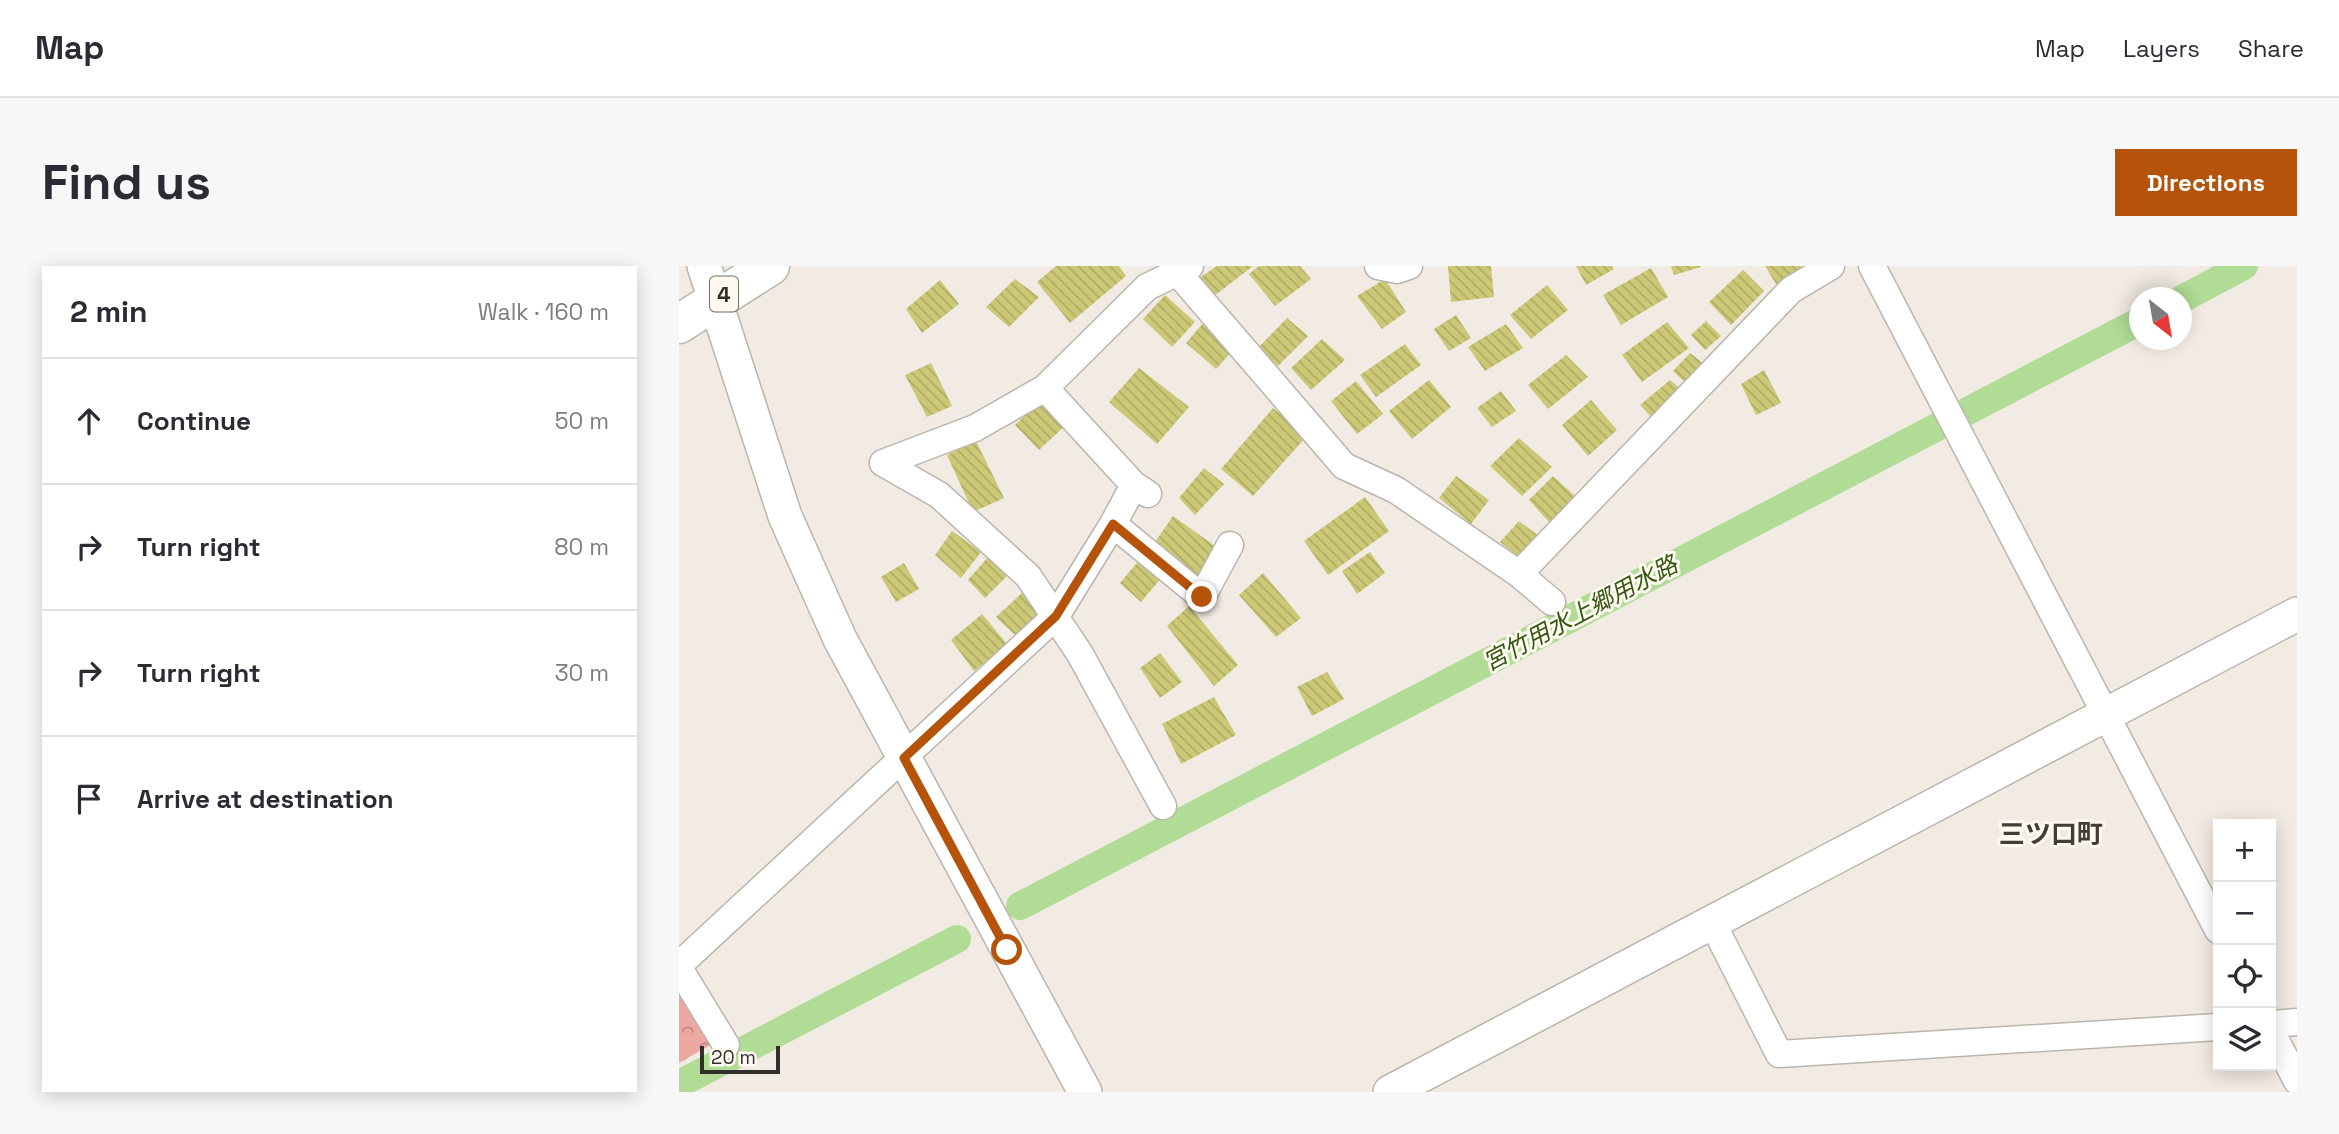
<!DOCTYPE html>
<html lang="en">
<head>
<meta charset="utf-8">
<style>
  :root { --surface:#fff; --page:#f7f7f7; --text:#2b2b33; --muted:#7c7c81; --line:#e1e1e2; --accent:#b45309 }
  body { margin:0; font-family:"Space Grotesk","Noto Sans JP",sans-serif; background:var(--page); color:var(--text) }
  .controls { position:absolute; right:21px; bottom:21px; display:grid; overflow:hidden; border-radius:0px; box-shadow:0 4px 18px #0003 }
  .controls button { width:63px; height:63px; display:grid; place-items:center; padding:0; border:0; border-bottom:2px solid var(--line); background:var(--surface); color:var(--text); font:35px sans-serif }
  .compass { position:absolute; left:1450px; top:21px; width:63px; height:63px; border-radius:50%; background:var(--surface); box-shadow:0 4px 18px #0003; rotate:149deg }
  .scale { position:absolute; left:21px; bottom:18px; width:80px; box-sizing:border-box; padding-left:7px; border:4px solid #312f2c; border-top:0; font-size:19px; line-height:24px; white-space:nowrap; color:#312f2c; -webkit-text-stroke:5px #fef9f0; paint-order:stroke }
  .stop { position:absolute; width:21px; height:21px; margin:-16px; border:5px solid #b45309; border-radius:50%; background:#fff }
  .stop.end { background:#b45309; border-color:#fff; box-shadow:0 2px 7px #0008 }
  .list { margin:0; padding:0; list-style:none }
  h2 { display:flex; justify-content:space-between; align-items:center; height:91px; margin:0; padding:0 28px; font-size:30px }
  h2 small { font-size:23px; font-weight:400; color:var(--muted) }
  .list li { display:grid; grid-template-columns:46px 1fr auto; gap:21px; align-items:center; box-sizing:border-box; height:126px; padding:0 28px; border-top:2px solid var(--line) }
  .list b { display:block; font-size:26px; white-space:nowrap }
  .list em { font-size:23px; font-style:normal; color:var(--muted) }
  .icon { flex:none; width:38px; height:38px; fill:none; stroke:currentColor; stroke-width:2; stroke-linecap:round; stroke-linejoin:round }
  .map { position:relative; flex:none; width:1618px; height:826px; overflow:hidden; border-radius:0px }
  header { display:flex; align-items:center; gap:42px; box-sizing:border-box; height:98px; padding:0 35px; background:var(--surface); border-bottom:2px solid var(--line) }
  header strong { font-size:33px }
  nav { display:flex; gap:38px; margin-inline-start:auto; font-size:24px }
  .intro { display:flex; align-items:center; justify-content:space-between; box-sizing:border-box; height:168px; padding:0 42px }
  h1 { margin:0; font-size:49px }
  .button { padding:18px 32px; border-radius:0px; background:var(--accent); color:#fff; font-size:24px; font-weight:700 }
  main { display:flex; gap:42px; padding:0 42px }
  aside { flex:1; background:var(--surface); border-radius:0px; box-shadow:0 4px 18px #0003 }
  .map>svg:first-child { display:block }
  .forest { fill:url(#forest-crowns) }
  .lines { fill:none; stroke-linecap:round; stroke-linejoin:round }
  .canal { stroke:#b0dc96; stroke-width:28 }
  .building { fill:url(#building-back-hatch) }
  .minor-casing { stroke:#bab5ad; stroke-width:29 }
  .tertiary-casing { stroke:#bab5ad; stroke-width:36 }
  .primary-casing { stroke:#bab5ad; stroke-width:41 }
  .minor { stroke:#fff; stroke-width:26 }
  .tertiary { stroke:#fff; stroke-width:33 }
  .primary { stroke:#fff; stroke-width:38 }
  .route { stroke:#b45309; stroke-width:9 }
  .labels { text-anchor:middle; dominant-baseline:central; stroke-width:6; stroke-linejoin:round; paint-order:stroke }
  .shield { fill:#fef9f0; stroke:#6e6c67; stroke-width:2 }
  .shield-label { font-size:21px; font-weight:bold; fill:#312f2c }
  .water-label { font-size:24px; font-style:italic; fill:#315710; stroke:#fef9f0 }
  .quarter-label { font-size:26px; font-weight:bold; fill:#423e37; stroke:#fef9f0 }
</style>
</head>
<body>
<header>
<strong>Map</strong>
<nav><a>Map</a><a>Layers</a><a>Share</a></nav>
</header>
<div class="intro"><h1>Find us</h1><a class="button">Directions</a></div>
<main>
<aside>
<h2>2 min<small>Walk · 160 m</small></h2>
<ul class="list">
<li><svg class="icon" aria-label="ahead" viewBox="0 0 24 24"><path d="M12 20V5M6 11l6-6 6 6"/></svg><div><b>Continue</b></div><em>50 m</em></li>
<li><svg class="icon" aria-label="right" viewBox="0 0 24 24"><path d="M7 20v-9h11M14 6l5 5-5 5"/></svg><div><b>Turn right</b></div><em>80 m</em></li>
<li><svg class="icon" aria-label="right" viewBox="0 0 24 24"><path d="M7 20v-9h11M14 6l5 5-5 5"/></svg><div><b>Turn right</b></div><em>30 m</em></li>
<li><svg class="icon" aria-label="arrive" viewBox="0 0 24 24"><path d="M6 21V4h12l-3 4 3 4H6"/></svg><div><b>Arrive at destination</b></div></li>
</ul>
</aside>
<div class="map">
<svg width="1618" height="826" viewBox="0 0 1618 826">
  <defs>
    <pattern id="forest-crowns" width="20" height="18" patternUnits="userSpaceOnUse" patternTransform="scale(1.75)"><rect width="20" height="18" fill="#eda8a2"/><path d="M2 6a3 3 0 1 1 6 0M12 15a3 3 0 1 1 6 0" fill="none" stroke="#c18984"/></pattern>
    <pattern id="building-back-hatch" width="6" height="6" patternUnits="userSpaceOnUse" patternTransform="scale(1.75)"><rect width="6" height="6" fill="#cbc876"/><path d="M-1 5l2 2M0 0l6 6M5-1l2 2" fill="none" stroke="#afac66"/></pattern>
  </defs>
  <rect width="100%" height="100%" fill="#f1ebe3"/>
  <path class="forest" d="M0,720l33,58 -33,19z"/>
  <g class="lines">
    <path class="canal" d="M1503,33l62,-33
      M341,640l1120,-585
      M0,818l278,-145"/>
  </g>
  <path class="building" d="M377,0h63l7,10 -56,47 -33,-41z
    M538,0h36l-44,34 -14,-19z
    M580,0h41l11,13 -36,27 -26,-32z
    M769,0h43l3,31 -43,5z
    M897,0h36l2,3 -28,16z
    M992,0h30v1l-27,8z
    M1086,0h36l3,4 -28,14z
    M972,2l17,29 -47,28 -18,-30z
    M1064,4l21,21 -33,34 -22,-23z
    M336,13l24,18 -30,30 -23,-20z
    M706,13l21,33 -24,17 -25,-33z
    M261,14l19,24 -37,29 -16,-24z
    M868,19l21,25 -37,29 -21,-24z
    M486,29l30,27 -23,25 -29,-28z
    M777,49l15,23 -22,13 -15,-22z
    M608,52l21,18 -30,30 -20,-18z
    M1027,55l15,15 -16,14 -14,-15z
    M525,56l30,27 -18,20 -30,-26z
    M988,56l22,26 -47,34 -20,-27z
    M827,58l17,24 -38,23 -17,-24z
    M643,73l23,21 -34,30 -20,-22z
    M726,78l16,21 -45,32 -16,-22z
    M1011,87l18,14 -19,19 -16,-15z
    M887,89l22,22 -40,32 -20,-24z
    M252,97l21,43 -25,11 -22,-42z
    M460,102l50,39 -32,37 -48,-42z
    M1085,104l17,33 -25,12 -15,-31z
    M750,114l22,27 -39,32 -23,-28z
    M991,114l14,12 -31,27 -13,-14z
    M677,115l27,33 -26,20 -26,-33z
    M822,125l15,20 -24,16 -15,-19z
    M363,134l25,24 -28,26 -24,-25z
    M912,134l26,30 -29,26 -26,-31z
    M594,142l34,28 -54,60 -32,-27z
    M840,172l33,29 -30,29 -32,-30z
    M297,175l28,57 -31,14 -26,-57z
    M525,202l20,16 -29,31 -16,-17z
    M777,210l33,24 -18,24 -32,-26z
    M874,210l23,21 -26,26 -21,-23z
    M686,231l24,34 -61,44 -24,-34z
    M494,250l49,35 -20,27 -47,-36z
    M840,255l20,15 -20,21 -19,-15z
    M273,265l29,21 -20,26 -26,-23z
    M691,286l15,21 -28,21 -15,-23z
    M309,291l21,17 -24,24 -17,-18z
    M462,292l22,18 -22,26 -21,-19z
    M225,297l15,26 -23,13 -15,-25z
    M584,307l38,45 -25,19 -37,-42z
    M344,326l20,19 -28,24 -19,-18z
    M510,340l49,59 -24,21 -47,-60z
    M303,348l25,30 -33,27 -23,-31z
    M481,387l22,29 -22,16 -20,-30z
    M648,406l17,27 -32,17 -15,-29z
    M535,431l22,38 -55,29 -19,-40z"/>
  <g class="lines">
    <defs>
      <path id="minor" d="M699,0l19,4 12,-4
        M1193,0l346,664
        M499,7l166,193 52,24 123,84 33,28
        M366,122l89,97 14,9
        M204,197l56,32 89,81 52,78 83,152
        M204,197l92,-35 70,-40 102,-101 43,-21
        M434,258l89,73 28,-52
        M840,308l272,-284 40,-24
        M1033,656l67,132 439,-27
        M0,699l377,-349 57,-92 21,-39
        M0,702l47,77
        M1592,758l26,-2
        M1592,765l26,50"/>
      <path id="tertiary" d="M25,0l81,250 55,123 245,453
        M711,826l907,-478"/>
      <path id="primary" d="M0,58l91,-58"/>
    </defs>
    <use href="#minor" class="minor-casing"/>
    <use href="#tertiary" class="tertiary-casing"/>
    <use href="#primary" class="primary-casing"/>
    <use href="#minor" class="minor"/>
    <use href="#tertiary" class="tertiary"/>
    <use href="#primary" class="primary"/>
  </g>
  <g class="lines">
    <path class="route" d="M328,684l-103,-192 152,-142 57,-92 89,73"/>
  </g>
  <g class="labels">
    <rect class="shield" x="31" y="10.5" width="28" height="35" rx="5"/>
    <g class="shield-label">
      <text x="45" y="28">4</text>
    </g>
    <g class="water-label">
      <text transform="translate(901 347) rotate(-28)">宮竹用水上郷用水路</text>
    </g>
    <g class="quarter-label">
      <text x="1372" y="568">三ツ口町</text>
    </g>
  </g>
</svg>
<div class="controls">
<button>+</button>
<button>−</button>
<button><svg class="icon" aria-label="locate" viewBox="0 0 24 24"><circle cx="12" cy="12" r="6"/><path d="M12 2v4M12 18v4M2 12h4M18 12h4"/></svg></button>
<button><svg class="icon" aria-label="layers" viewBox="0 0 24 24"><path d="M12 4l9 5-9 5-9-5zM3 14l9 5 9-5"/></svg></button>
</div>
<svg class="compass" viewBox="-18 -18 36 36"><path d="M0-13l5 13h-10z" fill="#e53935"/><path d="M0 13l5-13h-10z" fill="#7c7c81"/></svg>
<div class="scale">20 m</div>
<div class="stop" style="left:328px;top:684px"></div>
<div class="stop end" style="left:523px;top:331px"></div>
</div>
</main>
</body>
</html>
